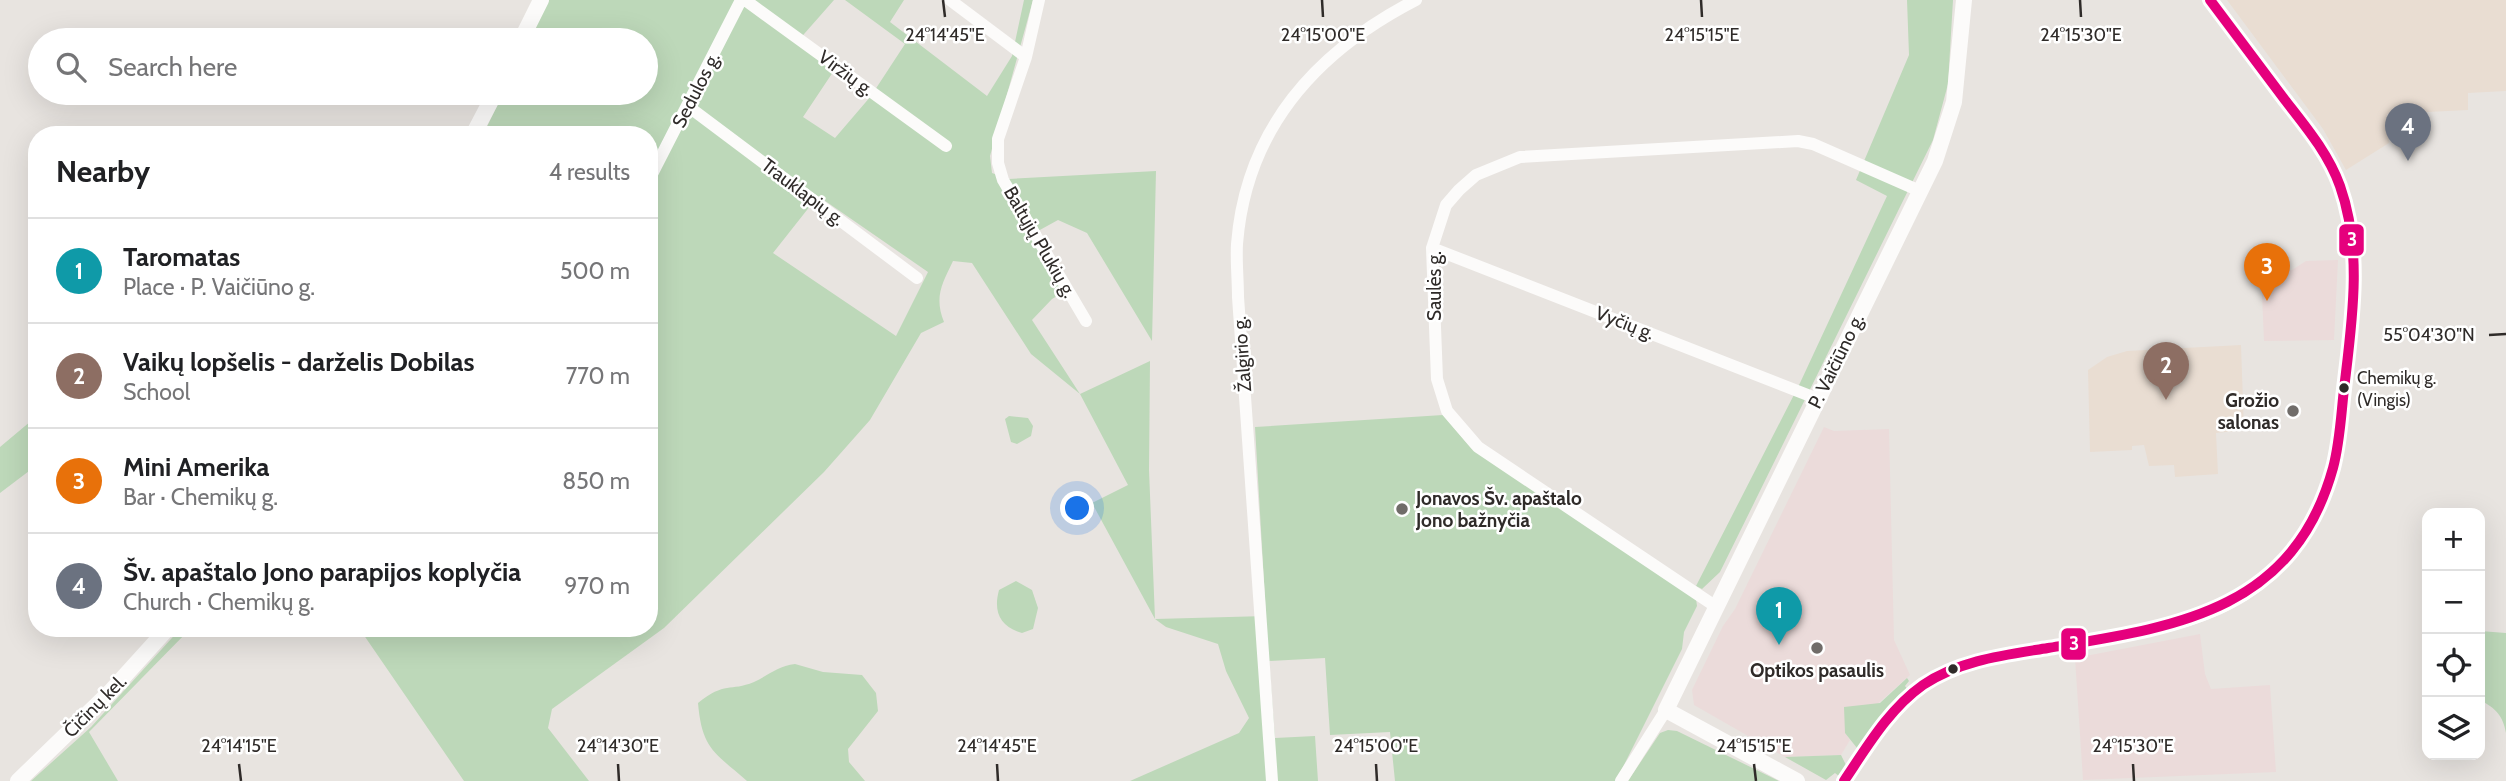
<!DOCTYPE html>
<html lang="en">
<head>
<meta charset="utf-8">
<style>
  :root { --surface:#fff; --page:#f6f6f6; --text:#202124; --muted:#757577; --line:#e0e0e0; --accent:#d93025 }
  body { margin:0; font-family:Cabin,sans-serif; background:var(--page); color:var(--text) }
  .controls { position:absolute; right:21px; bottom:21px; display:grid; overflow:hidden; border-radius:14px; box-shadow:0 7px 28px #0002 }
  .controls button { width:63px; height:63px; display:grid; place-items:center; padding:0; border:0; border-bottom:2px solid var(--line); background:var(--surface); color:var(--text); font:35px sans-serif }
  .you { position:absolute; left:1078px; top:509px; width:24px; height:24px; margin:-18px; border:5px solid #fff; border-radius:50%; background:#1a73e8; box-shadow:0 0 0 10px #1a73e833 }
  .badge { display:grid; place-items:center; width:46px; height:46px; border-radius:50%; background:var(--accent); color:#fff; font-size:23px; font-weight:700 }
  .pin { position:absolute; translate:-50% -58px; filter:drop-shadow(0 2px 4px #0008) }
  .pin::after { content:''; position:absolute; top:37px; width:24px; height:21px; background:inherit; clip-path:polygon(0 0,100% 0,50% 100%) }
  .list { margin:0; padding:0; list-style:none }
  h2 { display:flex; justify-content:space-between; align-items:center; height:91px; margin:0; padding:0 28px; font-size:30px }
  h2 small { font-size:23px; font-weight:400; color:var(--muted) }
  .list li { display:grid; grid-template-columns:46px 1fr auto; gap:21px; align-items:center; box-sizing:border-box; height:105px; padding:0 28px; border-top:2px solid var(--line) }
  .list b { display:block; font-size:26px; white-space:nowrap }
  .list p { margin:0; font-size:23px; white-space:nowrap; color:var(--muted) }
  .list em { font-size:23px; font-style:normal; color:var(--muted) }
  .icon { flex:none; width:38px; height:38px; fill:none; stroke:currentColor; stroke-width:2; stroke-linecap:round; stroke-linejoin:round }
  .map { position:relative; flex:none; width:2506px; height:781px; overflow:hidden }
  .search { position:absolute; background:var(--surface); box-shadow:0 7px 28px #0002; left:28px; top:28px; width:630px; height:77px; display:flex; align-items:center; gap:18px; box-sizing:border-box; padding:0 24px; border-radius:38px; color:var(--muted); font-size:26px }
  .panel { position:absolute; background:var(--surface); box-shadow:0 7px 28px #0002; left:28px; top:126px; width:630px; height:511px; border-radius:28px }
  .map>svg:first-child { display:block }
  .commercial { fill:#ebdbda }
  .education { fill:#e9ddd2 }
  .green { fill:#bdd8b9; fill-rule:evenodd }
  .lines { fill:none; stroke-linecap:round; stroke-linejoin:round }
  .minor { stroke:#fcfbfa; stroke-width:12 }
  .major { stroke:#fcfbfa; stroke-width:16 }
  .bus-1-casing { stroke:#fff; stroke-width:16 }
  .bus-1 { stroke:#e5007d; stroke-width:10 }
  .ticks { fill:none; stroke:#2f2b29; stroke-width:2.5 }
  .bus-dot { fill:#2f2b29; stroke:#fff; stroke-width:2.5 }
  .poi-dot { fill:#706c69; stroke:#fff; stroke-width:2.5 }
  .labels { text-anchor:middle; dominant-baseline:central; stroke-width:5; stroke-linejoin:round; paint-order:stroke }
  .bus-label { font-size:17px; fill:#2f2b29; stroke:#fff; text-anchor:start }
  .street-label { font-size:19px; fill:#2f2b29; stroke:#fff }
  .poi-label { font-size:19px; font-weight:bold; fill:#2f2b29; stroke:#fff; text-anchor:end }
  .ticks-label { font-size:18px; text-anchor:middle; fill:#2f2b29; stroke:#fff; stroke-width:5; stroke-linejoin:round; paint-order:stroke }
  .line-badge { stroke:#fff; stroke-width:2.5 }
  .badge-label { font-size:19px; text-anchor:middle; font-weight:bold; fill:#fff }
</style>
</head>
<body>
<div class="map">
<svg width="2506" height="781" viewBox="0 0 2506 781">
  <rect width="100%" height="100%" fill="#e8e4e0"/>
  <path class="commercial" d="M2338,260l-4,80 -70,1 -3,-70 31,-1 14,-9z
    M1824,427l10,4 55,-2 5,211 16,35 -65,58 5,7 -9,15 -56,2 -91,-52 -2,-15 31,-64 12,-17z
    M2200,634l5,40 6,15 59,-4 6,87 -193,8 -8,-122z"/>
  <path class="education" d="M2227,0h279v91l-38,2v17l-81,4 2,29 -43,27 -23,-41z
    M2241,345l3,85 -28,3 2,41 -43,3 -1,-12 -25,1 -5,-21 -12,1v4l-42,2 -2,-82 19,-13 20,-6z"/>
  <path class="green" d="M549,0h285l-37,42 38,27 -32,48 32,21 36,-42 34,-52 -60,-44h59l-14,22 97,74 25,-40 12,-56h9l-43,156 2,17 17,6 147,-8 -4,170 -65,-108 -29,-13 -20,11 33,57 -19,11 -20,21 48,74 70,-33 -1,109 6,149 111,-3 -11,-189 188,-12 28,33 225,151 1,7 -13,26 -2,17 -66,132h-221l-5,-49 -60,3 -5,-77 -56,3 6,77 40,-2 3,45h-188l109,-48 10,-15 -23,-47 -8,-27 -52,-17 -11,-8 -63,-116 36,-18 -48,-91 -49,-40 -59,-91 -19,-2c-11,23 -19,36 -9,61l-23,11 -51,87 -46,52 -160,156 -112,81 -4,19 41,53h-125l-105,-153h290v-493h-166l20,-42h143v-53h-117zM818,196l110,76 -32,64 -123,-83z
    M1907,0h46l-5,84 -15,56 -213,432 -18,17 -6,-3 104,-203 87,-187 -31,-16 53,-125z
    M37,416v49l-37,28v-46z
    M1009,416l19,2 5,8 -2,10 -14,8 -6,-2 -6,-23z
    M1016,581l16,9 6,18 -5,21 -11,4c-22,-6 -29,-21 -23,-43z
    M181,628h10l-102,104 29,49h-87l60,-54z
    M2480,631l26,2v100c-3,-18 -11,-25 -26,-33z
    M795,664l28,8 39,3 14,18 2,18 -30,38 1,13 16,19h-118c-33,-29 -45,-32 -49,-78 27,-22 32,-11 56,-21 15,-7 24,-16 41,-18z
    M1907,678l2,3 -4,5 3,4 -19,18 -32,40 -12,-15 -1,-26 36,-4z
    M1668,730l9,1 102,50h-151l32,-48z
    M1841,755l6,12 -7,10 -5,-4 -9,7 -41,-23z"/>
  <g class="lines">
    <path class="minor" d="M745,0l201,146
      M950,0l76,57
      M1039,0l-13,57 -28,82v24l5,17 83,141
      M689,107l228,171
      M649,180l92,-180
      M1432,248l386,151
      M1715,606l-237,-159 -31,-36 -10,-32 -5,-131 14,-43 13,-15 17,-15 44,-18 278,-16 15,3 107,47
      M1272,781l-34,-484c0,-17 -2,-36 -1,-53 9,-115 80,-193 179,-244
      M1621,781l45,-71
      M1844,781c26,-39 52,-83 95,-105 33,-18 72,-22 108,-28 56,-10 119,-16 171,-39 69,-30 111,-98 121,-170 8,-97 36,-198 -15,-287l-114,-152"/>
    <path class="major" d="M521,40l20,-40
      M473,135l22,-42
      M18,781l92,-89 58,-64
      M1797,781l-131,-71 269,-549 19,-59 10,-102"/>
    <defs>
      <path id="bus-1" d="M1844,781c23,-34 45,-72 79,-96 37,-25 82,-30 125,-37 127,-21 245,-36 285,-180 7,-26 8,-53 11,-79 8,-67 19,-138 -4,-203 -12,-33 -34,-59 -55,-86 -25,-33 -50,-67 -75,-100"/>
    </defs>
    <use href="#bus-1" class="bus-1-casing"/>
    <use href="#bus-1" class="bus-1"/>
  </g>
  <path class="ticks" d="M943,0l2,17M1322,0l1,17M1701,0l1,17M2080,0l1,17M2489,335l17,-1M239,764l2,17M618,764l1,17M997,764l1,17M1376,764l1,17M1754,764l2,17M2133,764l1,17"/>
  <g class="bus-dot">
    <circle cx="2344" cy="388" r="6"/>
    <circle cx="1953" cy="669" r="6"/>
  </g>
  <g class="poi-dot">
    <circle cx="2293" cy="411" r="7"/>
    <circle cx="1402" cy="509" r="7"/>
    <circle cx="1817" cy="648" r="7"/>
  </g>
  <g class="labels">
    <g class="bus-label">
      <text x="2357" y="378">Chemikų g.<tspan x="2357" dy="22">(Vingis)</tspan></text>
    </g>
    <g class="street-label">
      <text transform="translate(846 73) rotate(36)">Viržių g.</text>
      <text transform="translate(696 90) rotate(-63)">Sedulos g.</text>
      <text transform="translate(803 192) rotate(37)">Trauklapių g.</text>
      <text transform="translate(1040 242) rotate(60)">Baltųjų Plukių g.</text>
      <text transform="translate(1434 286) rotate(-90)">Saulės g.</text>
      <text transform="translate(1625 323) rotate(21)">Vyčių g.</text>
      <text transform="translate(1242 354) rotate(-94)">Žalgirio g.</text>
      <text transform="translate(1836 361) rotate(-64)">P. Vaičiūno g.</text>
      <text transform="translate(95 706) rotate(-45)">Čičinų kel.</text>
    </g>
    <g class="poi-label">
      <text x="2279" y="400">Grožio<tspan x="2279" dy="22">salonas</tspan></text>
      <text x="1416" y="498" text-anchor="start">Jonavos Šv. apaštalo<tspan x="1416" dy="22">Jono bažnyčia</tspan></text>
      <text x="1817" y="670" text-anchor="middle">Optikos pasaulis</text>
    </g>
  </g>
  <g class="ticks-label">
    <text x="945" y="41">24°14'45"E</text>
    <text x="1323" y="41">24°15'00"E</text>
    <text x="1702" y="41">24°15'15"E</text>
    <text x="2081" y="41">24°15'30"E</text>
    <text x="2429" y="341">55°04'30"N</text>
    <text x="239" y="752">24°14'15"E</text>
    <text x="618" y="752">24°14'30"E</text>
    <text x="997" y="752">24°14'45"E</text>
    <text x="1376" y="752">24°15'00"E</text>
    <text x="1754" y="752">24°15'15"E</text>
    <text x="2133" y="752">24°15'30"E</text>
  </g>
  <g class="line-badge">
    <rect x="2338" y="223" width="27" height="34" rx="7" fill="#e5007d"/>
    <rect x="2060" y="627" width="27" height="34" rx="7" fill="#e5007d"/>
  </g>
  <g class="badge-label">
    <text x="2352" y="246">3</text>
    <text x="2074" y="650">3</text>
  </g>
</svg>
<div class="controls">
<button>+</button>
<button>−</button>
<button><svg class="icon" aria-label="locate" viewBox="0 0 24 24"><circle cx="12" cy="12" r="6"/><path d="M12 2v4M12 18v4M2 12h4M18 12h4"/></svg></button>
<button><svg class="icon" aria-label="layers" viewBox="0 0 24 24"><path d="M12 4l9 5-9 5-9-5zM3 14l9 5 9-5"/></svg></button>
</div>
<div class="you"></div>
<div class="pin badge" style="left:1779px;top:645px;background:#0f9aa8">1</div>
<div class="pin badge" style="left:2166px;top:400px;background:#8d6e63">2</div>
<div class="pin badge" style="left:2267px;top:301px;background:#e8710a">3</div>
<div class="pin badge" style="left:2408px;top:161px;background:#6b7280">4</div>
<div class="search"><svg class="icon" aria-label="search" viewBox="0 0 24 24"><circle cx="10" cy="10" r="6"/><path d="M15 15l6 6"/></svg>Search here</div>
<section class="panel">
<h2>Nearby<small>4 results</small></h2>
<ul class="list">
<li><span class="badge" style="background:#0f9aa8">1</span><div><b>Taromatas</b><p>Place · P. Vaičiūno g.</p></div><em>500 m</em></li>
<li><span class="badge" style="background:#8d6e63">2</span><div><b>Vaikų lopšelis - darželis Dobilas</b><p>School</p></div><em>770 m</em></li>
<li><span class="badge" style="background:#e8710a">3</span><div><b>Mini Amerika</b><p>Bar · Chemikų g.</p></div><em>850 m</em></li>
<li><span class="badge" style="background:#6b7280">4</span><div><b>Šv. apaštalo Jono parapijos koplyčia</b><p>Church · Chemikų g.</p></div><em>970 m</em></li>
</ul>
</section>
</div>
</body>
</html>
